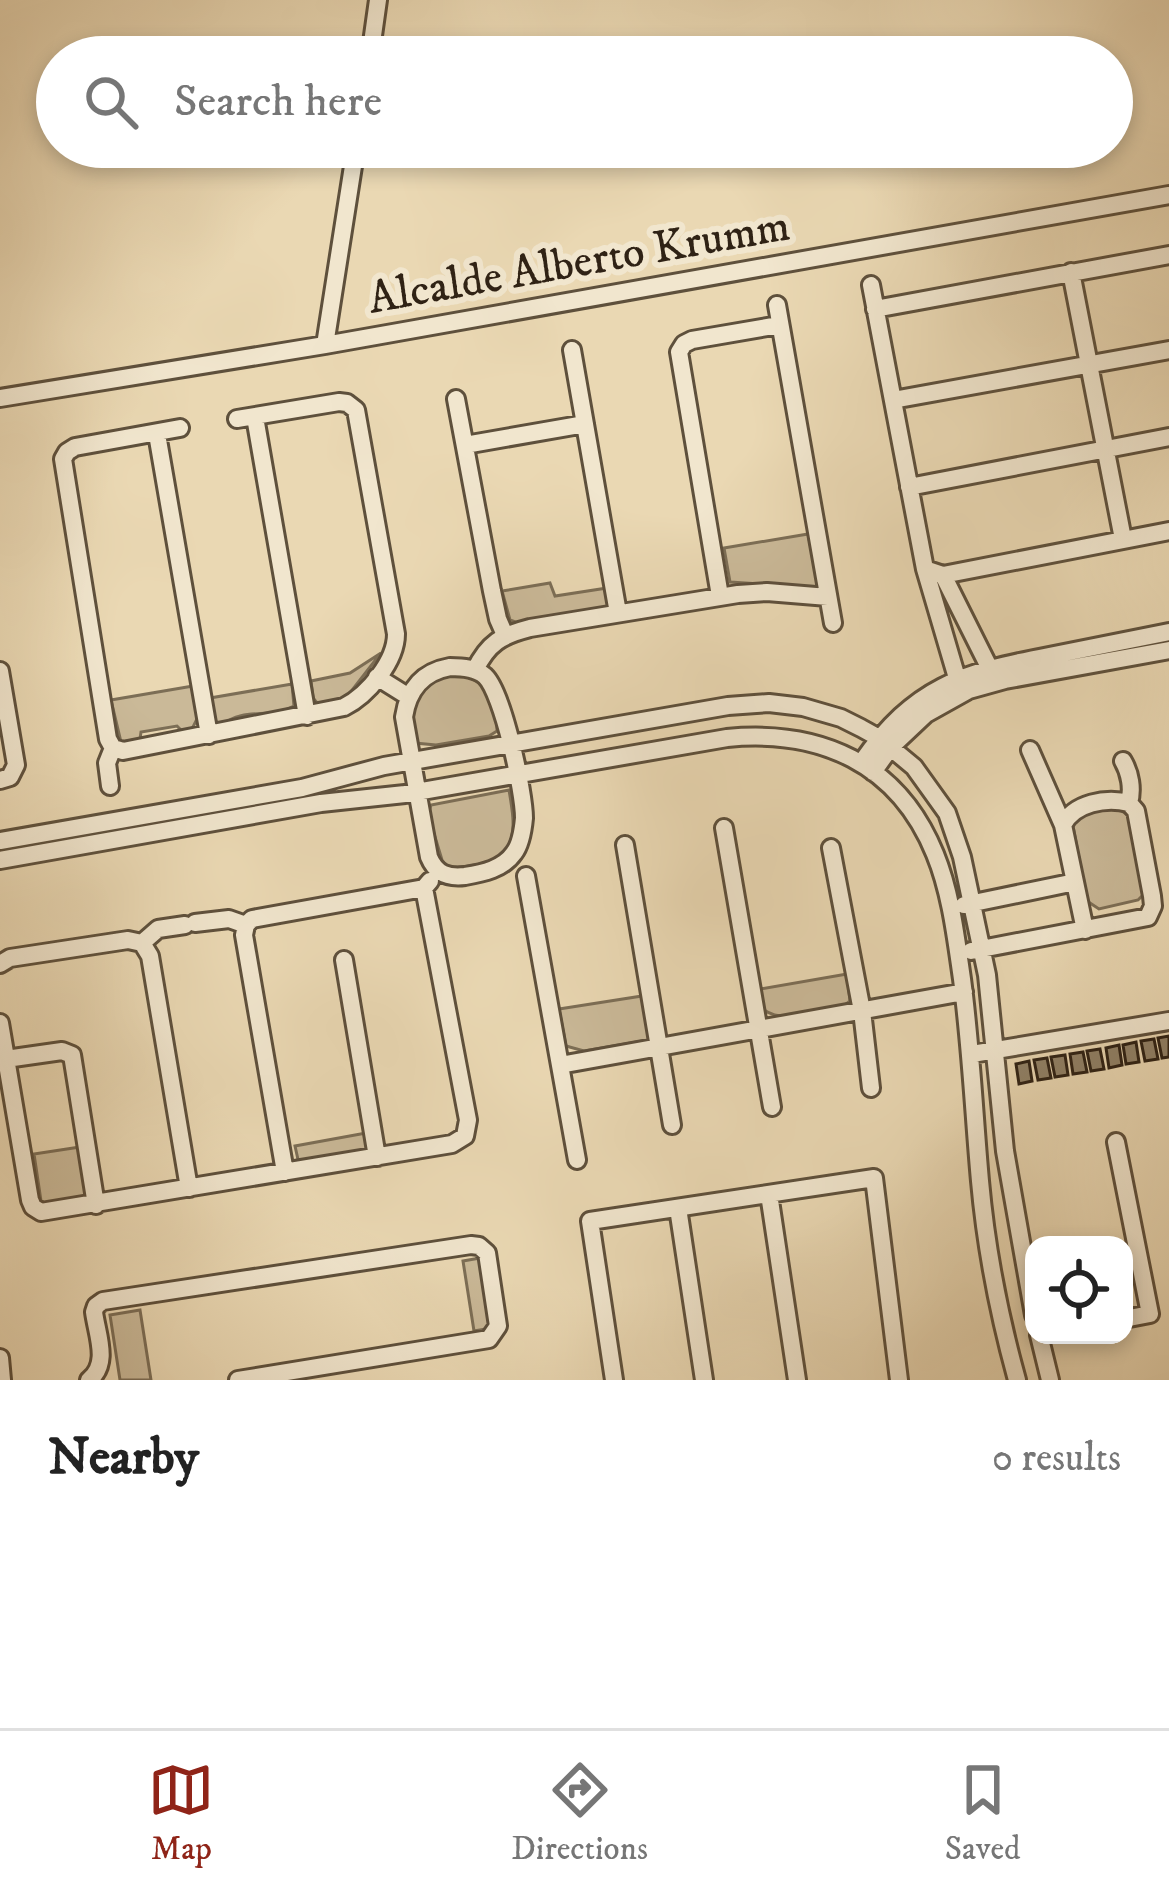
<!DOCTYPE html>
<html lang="en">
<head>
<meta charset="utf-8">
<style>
  :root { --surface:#fff; --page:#f2f2f2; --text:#222; --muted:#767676; --line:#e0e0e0; --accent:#8f2418 }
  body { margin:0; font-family:"IM FELL DW Pica",serif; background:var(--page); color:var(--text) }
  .controls { position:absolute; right:36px; bottom:36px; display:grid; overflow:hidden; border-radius:24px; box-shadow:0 6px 18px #0003 }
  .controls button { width:108px; height:108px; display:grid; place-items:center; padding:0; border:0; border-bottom:3px solid var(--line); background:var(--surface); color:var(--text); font:60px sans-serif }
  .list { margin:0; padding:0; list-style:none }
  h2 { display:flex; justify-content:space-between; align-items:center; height:156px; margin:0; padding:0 48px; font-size:51px }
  h2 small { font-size:39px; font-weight:400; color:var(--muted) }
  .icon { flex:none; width:66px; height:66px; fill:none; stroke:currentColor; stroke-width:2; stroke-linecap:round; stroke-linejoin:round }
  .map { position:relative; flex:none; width:1169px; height:1380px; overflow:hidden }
  .search { position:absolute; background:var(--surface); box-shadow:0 6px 18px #0003; left:36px; right:36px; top:36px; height:132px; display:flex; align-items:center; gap:30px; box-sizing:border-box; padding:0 42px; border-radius:66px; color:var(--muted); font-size:45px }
  .sheet { height:348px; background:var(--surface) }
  nav { display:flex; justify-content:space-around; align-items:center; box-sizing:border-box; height:168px; border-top:3px solid var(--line); background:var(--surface); font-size:33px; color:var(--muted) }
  nav a { display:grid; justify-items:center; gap:6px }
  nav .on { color:var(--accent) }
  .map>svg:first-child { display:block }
  .green { fill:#cab998; stroke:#7c6e56; stroke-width:3 }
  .building { fill:#908167; stroke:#2f2215; stroke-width:3 }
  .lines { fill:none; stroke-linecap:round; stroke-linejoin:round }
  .minor-casing { stroke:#5e503c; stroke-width:22 }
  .minor { stroke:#f1e6ce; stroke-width:16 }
  .labels { text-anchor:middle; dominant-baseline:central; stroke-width:12; stroke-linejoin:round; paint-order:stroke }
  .street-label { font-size:45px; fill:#2f2215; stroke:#f1e6ce }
</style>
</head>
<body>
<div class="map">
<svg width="1169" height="1380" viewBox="0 0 1169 1380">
  <rect width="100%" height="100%" fill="#ead8b3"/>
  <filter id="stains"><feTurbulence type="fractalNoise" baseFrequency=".00167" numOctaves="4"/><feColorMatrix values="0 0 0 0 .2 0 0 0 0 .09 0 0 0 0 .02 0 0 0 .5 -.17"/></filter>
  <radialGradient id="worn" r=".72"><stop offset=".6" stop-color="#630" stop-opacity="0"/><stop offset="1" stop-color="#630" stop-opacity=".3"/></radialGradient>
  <path class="green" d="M808,534l11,54 -89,-6 -6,-34z
    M550,583l5,13 52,-8 2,16 -4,5 -87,14 -8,-3 -8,-29z
    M381,653l-35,45 -28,6 -5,-6 -2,-17 39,-8z
    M451,673c35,6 46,20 46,58l-8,5 -53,9 -21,-2c-7,-35 -1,-58 36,-70z
    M292,684l2,22c-24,14 -49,0 -72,19l-7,-4 -5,-23z
    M193,686l5,31 -6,12 -10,2 -5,-5 -36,6 -1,7 -19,3 -10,-42z
    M509,790c6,36 12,67 -34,75 -10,2 -18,3 -28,2l-5,-7 -14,-46 3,-9z
    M1115,806l14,10 14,79 -5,5 -39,9 -12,-8 -14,-75 7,-11z
    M847,974l3,27 -5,4c-23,5 -60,20 -81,5l-4,-21z
    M642,996l8,38 -2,6 -64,11 -18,-5 -7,-37z
    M366,1133l3,18 -70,13 -4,-18z
    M80,1147l8,54 -38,5 -9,-5 -7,-47z
    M480,1258l12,70 -18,3 -11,-70z
    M140,1310l11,70h-31l-10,-65z"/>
  <path class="building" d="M1169,1036v21l-7,1 -4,-20z
    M1154,1039l4,20 -13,2 -4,-20z
    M1136,1042l3,20 -13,2 -3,-19z
    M1119,1045l3,20 -13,3 -3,-20z
    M1100,1049l4,20 -13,2 -4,-20z
    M1083,1052l4,20 -14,2 -3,-20z
    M1065,1055l3,20 -13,2 -4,-20z
    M1047,1058l4,20 -13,2 -4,-20z
    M1029,1061l3,20 -13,3 -3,-20z"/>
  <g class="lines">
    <defs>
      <path id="minor" d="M370,57l8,-57
        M1071,272l52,267
        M871,285l54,284 32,109
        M777,305l56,318
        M875,309l294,-54
        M325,345l31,-198
        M572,350l46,263
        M0,398l325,-53 844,-150
        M456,399l36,192 6,28 7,16
        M893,400l276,-50
        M255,417l52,299
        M157,434l52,301
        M465,445l120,-21
        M909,487l260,-50
        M925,569l18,6 226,-44
        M943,575l46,92
        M720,596l-41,-244 5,-8 8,-4 87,-15
        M450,667c13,0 26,1 35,9 18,17 39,116 39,142 -1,11 -3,26 -10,35 -11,16 -31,20 -49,23 -17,2 -29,-2 -36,-19l-25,-140c4,-27 18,-45 46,-50z
        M475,670c13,-27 27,-35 55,-42l208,-34 29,-2 61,5
        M0,671l16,94 -6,12 -10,3
        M377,677l32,20
        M113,748l10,3 221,-44c24,-12 52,-46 52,-73l-40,-224 -9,-7 -8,-1 -102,17
        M1030,750l33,75 22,105
        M1123,761c7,12 10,28 6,42
        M861,763c54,-77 100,-90 188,-107 40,-8 80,-16 120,-24
        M873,772l18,-25 35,-33 43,-24 36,-10 164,-30
        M110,786l-3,-23 6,-15 -5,-9 -45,-280 4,-7 8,-5 105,-19
        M1063,825c11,-22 43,-28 66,-22
        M724,828l48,279
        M0,841l302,-53 82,-22 344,-60 41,-3 34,4 38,11 20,10 18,10 35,29 33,46 15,44 25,118 18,176 29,164
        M625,845l47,280
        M831,848l31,163 9,77
        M0,860l321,-57 84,-9 322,-56c93,-9 171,25 208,116 16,39 21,84 27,125 9,68 12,135 18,202 6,67 19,134 37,199
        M526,876l51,284
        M964,905l111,-23
        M195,923l34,-4 17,6 6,-6 172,-31 6,-7
        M246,925l-2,10 41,237
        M142,943l8,13 39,232
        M142,943l16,-14 27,-4
        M971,951l177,-34 5,-11 -1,-10 -16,-85 -7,-8
        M344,960l33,197
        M0,964l10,-6 118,-18 14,3
        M0,1023l30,177 3,7 8,5 411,-68 13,-8 3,-16 -44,-232
        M972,1054l197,-33
        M6,1059l56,-8 10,4 24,150
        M560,1065l404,-73
        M1116,1142l34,172 -26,5
        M769,1194l28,186
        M678,1208l26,172
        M1039,1335l11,45
        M0,1358l2,22
        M89,1380c21,-16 8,-45 5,-68l2,-6 7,-5 368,-56 8,1 8,7 11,73 -9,13 -251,41
        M614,1380l-24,-159 284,-43 25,202"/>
    </defs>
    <use href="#minor" class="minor-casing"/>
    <use href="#minor" class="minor"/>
  </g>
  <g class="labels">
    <g class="street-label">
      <text transform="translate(579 263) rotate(-10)">Alcalde Alberto Krumm</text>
    </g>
  </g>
  <rect width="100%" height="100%" filter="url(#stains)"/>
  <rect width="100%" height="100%" fill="url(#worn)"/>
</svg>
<div class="controls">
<button><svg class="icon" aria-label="locate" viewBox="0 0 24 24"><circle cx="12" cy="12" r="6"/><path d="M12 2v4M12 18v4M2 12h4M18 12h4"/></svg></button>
</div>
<div class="search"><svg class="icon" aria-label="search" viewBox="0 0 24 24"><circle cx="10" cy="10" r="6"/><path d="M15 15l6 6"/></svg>Search here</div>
</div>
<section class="sheet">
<h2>Nearby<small>0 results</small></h2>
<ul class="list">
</ul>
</section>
<nav>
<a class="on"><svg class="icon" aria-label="map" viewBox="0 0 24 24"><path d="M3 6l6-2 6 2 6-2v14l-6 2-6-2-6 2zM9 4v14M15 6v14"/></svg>Map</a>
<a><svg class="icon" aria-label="directions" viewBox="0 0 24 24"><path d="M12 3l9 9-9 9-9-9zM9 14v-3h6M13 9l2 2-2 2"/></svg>Directions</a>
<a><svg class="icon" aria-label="saved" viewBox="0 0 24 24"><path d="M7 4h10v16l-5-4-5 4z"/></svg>Saved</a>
</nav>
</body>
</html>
